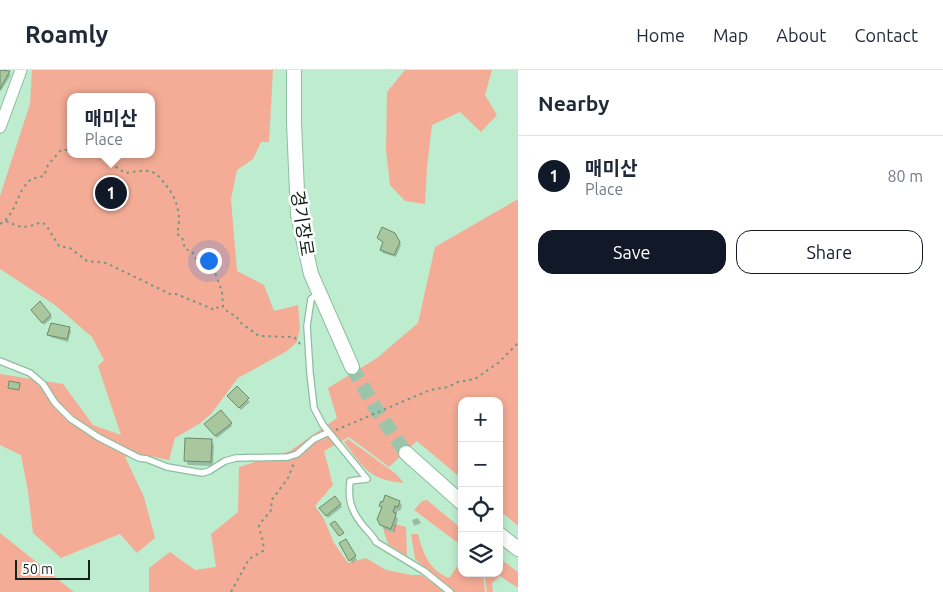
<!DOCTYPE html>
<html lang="en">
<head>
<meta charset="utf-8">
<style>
  :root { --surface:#fff; --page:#f2f2f3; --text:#1f2937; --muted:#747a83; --line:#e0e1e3; --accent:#111827 }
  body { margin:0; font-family:Ubuntu,"Noto Sans KR",sans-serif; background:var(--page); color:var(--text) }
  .controls { position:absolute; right:15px; bottom:15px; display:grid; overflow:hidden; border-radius:10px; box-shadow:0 2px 8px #0003 }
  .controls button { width:45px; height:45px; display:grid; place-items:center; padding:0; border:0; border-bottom:1px solid var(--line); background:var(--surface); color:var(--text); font:25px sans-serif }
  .scale { position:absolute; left:15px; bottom:12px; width:75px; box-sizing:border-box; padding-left:5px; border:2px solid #13251a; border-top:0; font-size:14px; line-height:18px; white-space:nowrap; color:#13251a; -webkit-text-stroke:4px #fff; paint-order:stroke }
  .you { position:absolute; left:208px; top:190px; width:18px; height:18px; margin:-12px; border:4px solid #fff; border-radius:50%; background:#1a73e8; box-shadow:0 0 0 8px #1a73e833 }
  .badge { display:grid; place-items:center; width:32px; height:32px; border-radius:50%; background:var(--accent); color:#fff; font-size:16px; font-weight:700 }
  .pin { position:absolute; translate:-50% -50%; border:2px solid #fff; box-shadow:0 1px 5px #0006 }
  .popup { position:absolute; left:67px; top:23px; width:88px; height:65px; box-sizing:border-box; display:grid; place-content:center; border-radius:10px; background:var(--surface); filter:drop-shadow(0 1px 4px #0005); font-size:16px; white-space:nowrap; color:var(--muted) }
  .popup b { font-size:19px; color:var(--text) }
  .popup::after { content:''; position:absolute; left:50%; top:100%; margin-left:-10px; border:10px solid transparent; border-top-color:var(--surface) }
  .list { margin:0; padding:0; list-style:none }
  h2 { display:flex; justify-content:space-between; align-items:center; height:65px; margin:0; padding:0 20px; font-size:21px }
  h2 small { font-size:16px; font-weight:400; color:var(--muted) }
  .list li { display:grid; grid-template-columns:32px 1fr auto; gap:15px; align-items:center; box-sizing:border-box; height:80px; padding:0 20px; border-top:1px solid var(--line) }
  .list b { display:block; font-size:19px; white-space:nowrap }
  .list p { margin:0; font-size:16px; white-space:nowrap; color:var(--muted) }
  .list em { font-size:16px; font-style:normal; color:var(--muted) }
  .actions { display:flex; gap:10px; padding:15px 20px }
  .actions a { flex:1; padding:11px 0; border:1px solid var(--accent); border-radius:15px; text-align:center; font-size:18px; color:var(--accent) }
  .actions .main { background:var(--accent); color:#fff }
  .icon { flex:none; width:28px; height:28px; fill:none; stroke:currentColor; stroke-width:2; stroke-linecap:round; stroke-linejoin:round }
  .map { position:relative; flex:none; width:518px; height:522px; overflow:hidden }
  header { display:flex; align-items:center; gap:30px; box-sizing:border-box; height:70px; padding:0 25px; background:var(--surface); border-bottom:1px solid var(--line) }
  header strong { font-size:24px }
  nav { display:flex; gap:28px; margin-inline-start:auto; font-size:18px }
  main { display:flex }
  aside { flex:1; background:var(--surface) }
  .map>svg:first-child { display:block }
  .green { fill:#f4ac96; fill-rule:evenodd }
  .shadow { fill:#0003 }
  .building { fill:#a9c79e; stroke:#6f8b64 }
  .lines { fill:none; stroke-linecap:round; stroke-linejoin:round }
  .tertiary-tunnel { stroke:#9bc5aa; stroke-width:14; stroke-dasharray:14 7; stroke-linecap:butt }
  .service-casing { stroke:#8ebda0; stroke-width:8 }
  .minor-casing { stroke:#8ebda0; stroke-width:13 }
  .tertiary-casing { stroke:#8ebda0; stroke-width:16 }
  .path { stroke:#749780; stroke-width:2; stroke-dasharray:2.5 4; stroke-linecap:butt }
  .service { stroke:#fff; stroke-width:5.5 }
  .minor { stroke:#fff; stroke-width:11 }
  .tertiary { stroke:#fff; stroke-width:14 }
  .labels { text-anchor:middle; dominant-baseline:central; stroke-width:5; stroke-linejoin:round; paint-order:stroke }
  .street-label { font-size:18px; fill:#13251a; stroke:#fff }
</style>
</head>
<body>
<header>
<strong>Roamly</strong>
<nav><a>Home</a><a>Map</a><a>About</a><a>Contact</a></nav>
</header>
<main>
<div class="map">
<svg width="518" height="522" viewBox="0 0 518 522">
  <rect width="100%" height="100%" fill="#bdedce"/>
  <path class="green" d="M32,0h241l-4,72h-8l-8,17 -16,11 -6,29 6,72 27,14 10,26 24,-6 2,23 -3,14 -10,9 -49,27 -27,36 -12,10 -24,14 -6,22 -30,-6 -14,3 19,40 11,41 -18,15 -17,-19 -59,24 -28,-25 -5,-42 -7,-36 -21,-10v-71l63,10 30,41 28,10 -23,-69 6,-6 -12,-23 -37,-32 -55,-36v-73l30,-92zM71,27h80v57h-80z
    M405,0h87l-7,25 12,20 -16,17 -21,-20 -28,13 -5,42 -2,37 -20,-3 -15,-16 -4,-35 1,-58z
    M518,129v327l-19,-16v-109h-37v78l-45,-38 -28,26 -40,-30 -25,14 9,34 -18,21 9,13 10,24 14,20 18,-5 20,12 25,5h11l23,17h-296v-24l21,-16 25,18 21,-3 -5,-33 27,-22 1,-45 51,-16 47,-33 -9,-30 49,-30 41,-35 17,-76z
    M348,369l48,35 8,9c-35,-3 -40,-15 -60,-41z
    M427,430l35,29v17l-48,-36 8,-9z
    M395,454l11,3 1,29 -19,-12 -5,-16 10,5z
    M0,463l74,59h-74z
    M411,464h7c5,19 11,36 31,44l13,-18v13h21l2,19h-31l-39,-33z
    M499,488l19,14v16l-18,-12 -8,7 1,9h-6l-3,-19h15z"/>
  <path class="shadow" d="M0,0h6l5,5 -11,17z
    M394,164l7,11 -5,12 -13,-4 -2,-3 3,-7 -5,-5z
    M34,243l16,2 2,3 -8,7z
    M69,258l2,3 -3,11 -18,-5 -1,-3z
    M237,318l13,14 -9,8 -11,-11z
    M231,353l1,3 -15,12 -9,-11z
    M211,370l3,5 -1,21 -25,-1 -2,-5z
    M335,427l7,10 -14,11 -5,-7z
    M400,432l2,4 -2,5 -2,-1 -2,6 2,3 -4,14 -10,-4 -3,-5 1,-15 -2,-4 4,-2z
    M418,448l3,5 -7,3 -2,-6z
    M346,470l11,20 -5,3 -11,-20z"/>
  <path class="building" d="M0,0l10,1 -10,18z
    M382,157l13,6 5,9 -6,13 -14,-5 3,-8 -6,-4z
    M40,231l11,14 -9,8 -11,-13z
    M51,253l19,4 -3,12 -20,-4z
    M9,311l11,2 -1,7 -11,-2z
    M237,316l12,12 -10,10 -12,-12z
    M221,340l11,13 -17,13 -11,-12z
    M185,368l27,1 -1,23 -27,-1z
    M385,425l15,6 -2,6 -3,-1 -2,6 3,1 -1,5 -4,11 -11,-4 -3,-6 5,-12 -3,-1 2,-5 2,1z
    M335,426l6,8 -15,12 -7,-8z
    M335,451l9,12 -5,3 -9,-12z
    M346,469l10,17 -7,5 -10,-18z"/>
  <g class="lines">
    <path class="tertiary-tunnel" d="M352,297l24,42 30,44"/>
    <defs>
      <path id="service" d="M319,223l-8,6 -4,27 3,47 4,35 9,17 44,54 -17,2c-2,16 0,28 11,42 5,7 11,11 15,19l48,29 26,21
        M0,291l30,12 13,11 12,19 16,16 27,18 41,21 8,1 20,8 35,6 7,-2 16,-10 11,-3 52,-1 9,-3 17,-15 15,-7"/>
      <path id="minor" d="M0,57l21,-57"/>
      <path id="tertiary" d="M294,0v52l4,93 13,59 41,93
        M406,383l56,50
        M499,464l19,15"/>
    </defs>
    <use href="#service" class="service-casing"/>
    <use href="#minor" class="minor-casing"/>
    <use href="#tertiary" class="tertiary-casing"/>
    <path class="path" d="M93,84l8,3 24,16c9,-1 23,-5 31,1 3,2 6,6 8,9 13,14 18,32 13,51l5,3 3,12 7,2 5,10 19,14 6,17 1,15 6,6 7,3 5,7 18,13 35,1 5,5 1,4
      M6,151c15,7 19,8 35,1l5,3 13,21 11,2 17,13 19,2 64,31h6l39,16 4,-4 4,1
      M0,154c12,-7 15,-20 21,-32 2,-4 6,-9 10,-13l13,-3 4,-11 13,-15h10
      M336,360l94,-40 18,-3 10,-5 17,-3 23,-16 20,-20
      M231,522l18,-33 14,-8c2,-9 -3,-16 -4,-26l13,-16 -1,-8 17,-23 6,-15"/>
    <use href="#service" class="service"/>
    <use href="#minor" class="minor"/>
    <use href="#tertiary" class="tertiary"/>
  </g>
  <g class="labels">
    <g class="street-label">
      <text transform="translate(303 153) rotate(81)">경기장로</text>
    </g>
  </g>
</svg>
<div class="controls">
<button>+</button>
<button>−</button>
<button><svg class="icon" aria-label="locate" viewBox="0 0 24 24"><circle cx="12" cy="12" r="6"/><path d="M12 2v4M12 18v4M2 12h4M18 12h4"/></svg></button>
<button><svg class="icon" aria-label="layers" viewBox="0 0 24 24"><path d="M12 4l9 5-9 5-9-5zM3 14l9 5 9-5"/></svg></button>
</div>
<div class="scale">50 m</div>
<div class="you"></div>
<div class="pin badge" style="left:111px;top:123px">1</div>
<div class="popup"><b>매미산</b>Place</div>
</div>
<aside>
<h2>Nearby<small></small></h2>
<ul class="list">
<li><span class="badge">1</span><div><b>매미산</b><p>Place</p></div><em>80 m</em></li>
</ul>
<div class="actions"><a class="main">Save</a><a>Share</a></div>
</aside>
</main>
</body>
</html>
